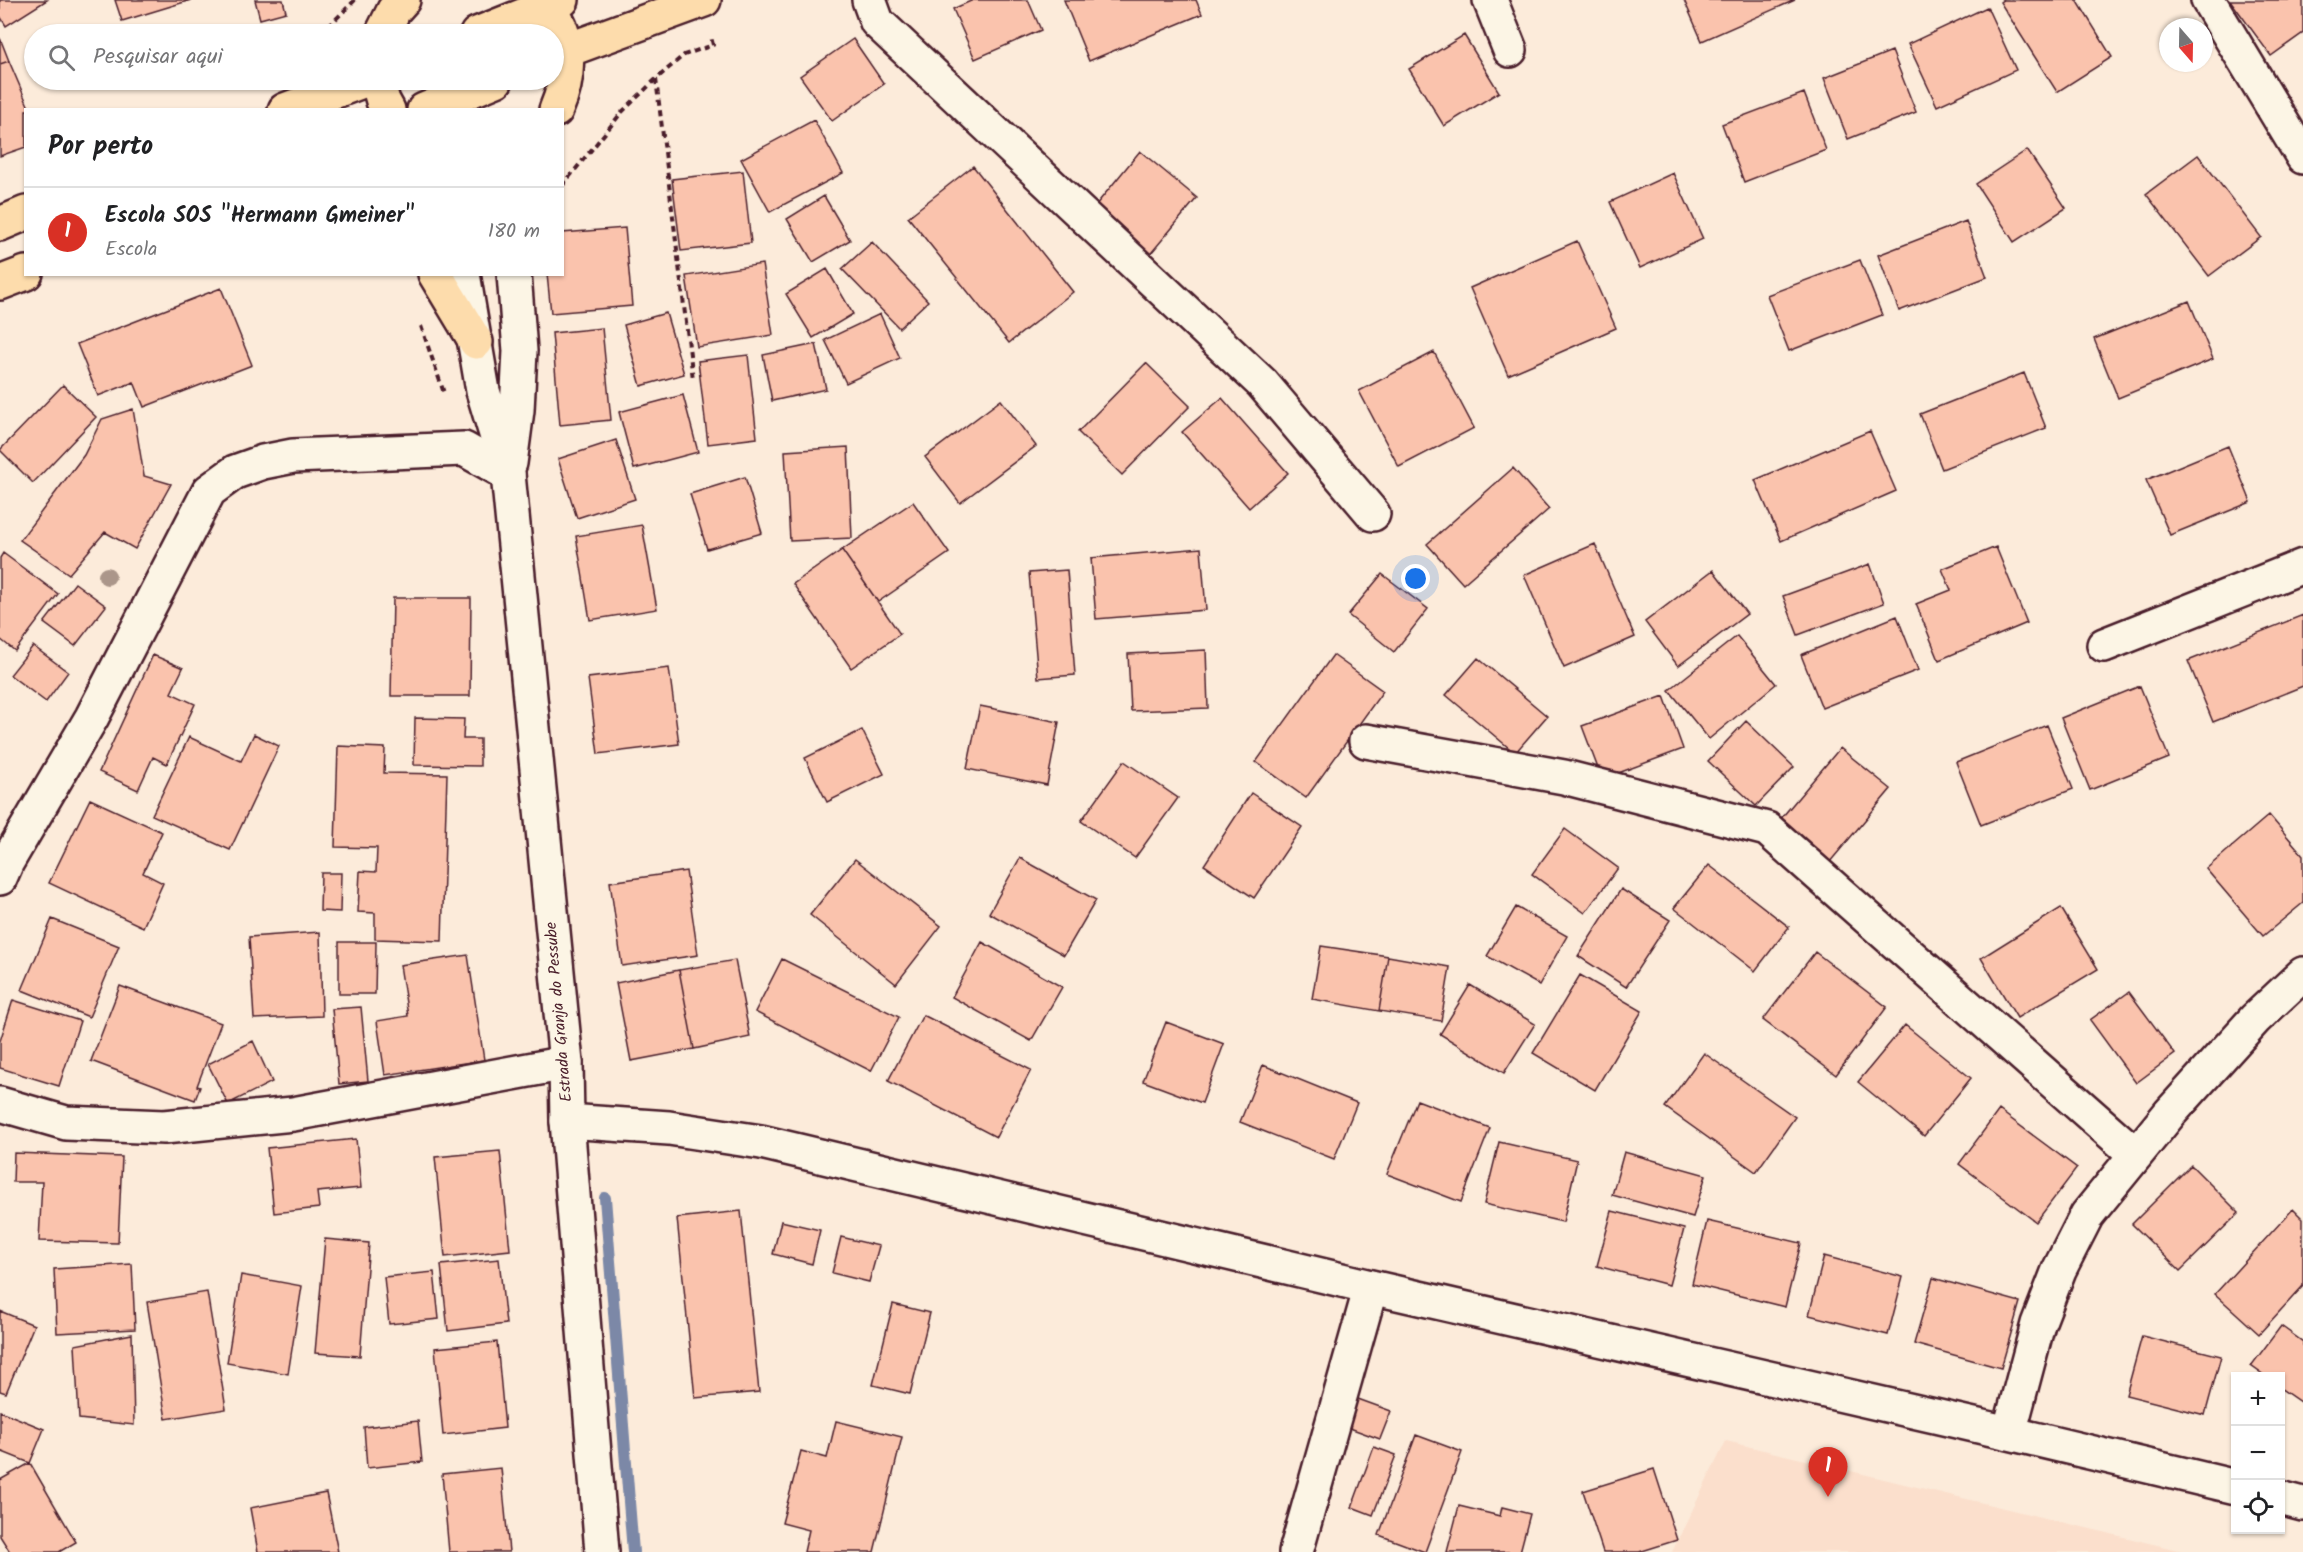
<!DOCTYPE html>
<html lang="pt">
<head>
<meta charset="utf-8">
<style>
  :root { --surface:#fff; --page:#f2f2f2; --text:#202124; --muted:#757577; --line:#e0e0e0; --accent:#d93025 }
  body { margin:0; font-family:Kalam,sans-serif; background:var(--page); color:var(--text) }
  .controls { position:absolute; right:18px; bottom:18px; display:grid; overflow:hidden; border-radius:0px; box-shadow:0 2px 4px #0004 }
  .controls button { width:54px; height:54px; display:grid; place-items:center; padding:0; border:0; border-bottom:2px solid var(--line); background:var(--surface); color:var(--text); font:30px sans-serif }
  .compass { position:absolute; left:2159px; top:18px; width:54px; height:54px; border-radius:50%; background:var(--surface); box-shadow:0 2px 4px #0004; rotate:160deg }
  .you { position:absolute; left:1416px; top:579px; width:21px; height:21px; margin:-15px; border:4px solid #fff; border-radius:50%; background:#1a73e8; box-shadow:0 0 0 9px #1a73e833 }
  .badge { display:grid; place-items:center; width:39px; height:39px; border-radius:50%; background:var(--accent); color:#fff; font-size:20px; font-weight:700 }
  .pin { position:absolute; translate:-50% -50px; filter:drop-shadow(0 2px 3px #0008) }
  .pin::after { content:''; position:absolute; top:32px; width:21px; height:18px; background:inherit; clip-path:polygon(0 0,100% 0,50% 100%) }
  .list { margin:0; padding:0; list-style:none }
  h2 { display:flex; justify-content:space-between; align-items:center; height:78px; margin:0; padding:0 24px; font-size:26px }
  h2 small { font-size:20px; font-weight:400; color:var(--muted) }
  .list li { display:grid; grid-template-columns:39px 1fr auto; gap:18px; align-items:center; box-sizing:border-box; height:90px; padding:0 24px; border-top:2px solid var(--line) }
  .list b { display:block; font-size:22px; white-space:nowrap }
  .list p { margin:0; font-size:20px; white-space:nowrap; color:var(--muted) }
  .list em { font-size:20px; font-style:normal; color:var(--muted) }
  .icon { flex:none; width:33px; height:33px; fill:none; stroke:currentColor; stroke-width:2; stroke-linecap:round; stroke-linejoin:round }
  .map { position:relative; flex:none; width:2303px; height:1552px; overflow:hidden }
  .search { position:absolute; background:var(--surface); box-shadow:0 2px 4px #0004; left:24px; top:24px; width:540px; height:66px; display:flex; align-items:center; gap:15px; box-sizing:border-box; padding:0 21px; border-radius:33px; color:var(--muted); font-size:22px }
  .panel { position:absolute; background:var(--surface); box-shadow:0 2px 4px #0004; left:24px; top:108px; width:540px; height:168px; border-radius:0px }
  .map>svg:first-child { display:block }
  .built { fill:#fbdfcc }
  .lines { fill:none; stroke-linecap:round; stroke-linejoin:round }
  .stream { stroke:#7b88a7; stroke-width:12 }
  .building { fill:#fac3ad; stroke:#4a1f2b; stroke-width:1.5 }
  .street-casing { stroke:#4a1f2b; stroke-width:38 }
  .secondary-casing { stroke:#4a1f2b; stroke-width:38 }
  .primary-casing { stroke:#4a1f2b; stroke-width:38 }
  .path { stroke:#4a1f2b; stroke-width:4; stroke-dasharray:6 4.5; stroke-linecap:butt }
  .street { stroke:#fcf5e5; stroke-width:33 }
  .secondary { stroke:#fcf5e5; stroke-width:33 }
  .primary { stroke:#fddcac; stroke-width:33 }
  .tree { fill:#ab968a }
  .labels { text-anchor:middle; dominant-baseline:central; stroke-width:4.5; stroke-linejoin:round; paint-order:stroke }
  .street-label { font-size:16px; fill:#4a1f2b; stroke:#fcf5e5 }
</style>
</head>
<body>
<div class="map">
<svg width="2303" height="1552" viewBox="0 0 2303 1552">
  <rect width="100%" height="100%" fill="#fcebda"/>
  <filter id="ink" filterUnits="userSpaceOnUse"><feTurbulence type="fractalNoise" baseFrequency=".0167" numOctaves="2"/><feDisplacementMap in="SourceGraphic" scale="12" xChannelSelector="R" yChannelSelector="G"/><feConvolveMatrix kernelMatrix="1 2 1 2 8 2 1 2 1" color-interpolation-filters="sRGB"/></filter>
  <g filter="url(#ink)">
    <path class="built" d="M1726,1441l460,111h-514z"/>
    <g class="lines">
      <path class="stream" d="M605,1198l28,354"/>
    </g>
    <path class="building" d="M0,0h47l-41,26 -6,-10z
      M115,0h76l-69,21z
      M255,0h28l3,12 -26,7z
      M973,0h55l13,30 -66,29 -22,-50z
      M1064,0h132l6,14 -113,47z
      M1684,0h111l-93,41z
      M2003,0h74l35,57 -55,35 -57,-90z
      M2230,0h73v33l-32,23z
      M1987,7l29,63 -79,36 -29,-62z
      M1464,35l35,57 -55,34 -35,-57z
      M0,38l9,23 -9,3z
      M853,39l31,45 -52,37 -32,-45z
      M1892,51l24,61 -68,27 -24,-61z
      M9,61l21,49h-4v37l-26,9v-92z
      M1804,93l22,57 -82,32 -22,-58z
      M814,120l29,53 -73,39 -29,-53z
      M2027,150l39,58 -52,34 -38,-58z
      M1140,151l57,47 -50,60 -56,-47z
      M2198,155l63,82 -52,39 -63,-82z
      M973,166l100,126 -64,51 -101,-126z
      M743,171l8,72 -70,8 -9,-72z
      M1673,173l30,66 -63,29 -30,-66z
      M824,196l26,44 -37,22 -26,-43z
      M1966,221l21,56 -88,34 -21,-56z
      M625,228l7,78 -81,7 -4,-39h15v-41z
      M1577,241l39,87 -108,47 -38,-87z
      M872,242l56,59 -29,27 -57,-59z
      M1860,260l22,55 -93,36 -22,-56z
      M762,264l11,71 -76,12 -11,-71z
      M827,269l26,45 -40,24 -27,-44z
      M221,288l31,77 -108,42 -10,-25 -36,14 -21,-52z
      M2189,301l24,58 -95,39 -24,-59z
      M666,313l18,61 -43,12 -17,-61z
      M880,314l20,44 -54,25 -21,-43z
      M602,328l9,92 -51,5 -8,-92z
      M816,344l10,45 -54,12 -9,-46z
      M1434,352l40,76 -75,39 -40,-76z
      M748,355l9,83 -49,6 -10,-83z
      M1146,363l44,43 -68,69 -44,-43z
      M2024,373l22,55 -104,41 -22,-55z
      M63,385l33,32 -63,66 -33,-33z
      M683,395l15,57 -64,17 -15,-57z
      M1222,398l66,75 -39,35 -67,-76z
      M1001,400l35,46 -76,57 -35,-46z
      M133,409l11,67 27,8 -36,65 -30,-17 -36,42 -49,-34 64,-85 18,-36z
      M1870,431l26,60 -115,50 -26,-61z
      M616,440l19,59 -58,19 -19,-59z
      M2228,446l23,56 -81,33 -24,-55z
      M848,447l4,91 -62,3 -5,-90z
      M1513,468l36,41 -86,75 -36,-40z
      M745,477l17,56 -55,16 -17,-55z
      M913,502l36,51 -71,49 -36,-52z
      M642,525l15,84 -67,11 -14,-84z
      M1595,544l40,93 -71,31 -40,-93z
      M1996,547l31,76 -88,37 -23,-56 35,-14 -9,-21z
      M1201,548l5,62 -110,9 -5,-61z
      M842,550l58,84 -49,34 -58,-84z
      M3,553l55,41 -43,57 -15,-12v-81z
      M1870,564l14,39 -86,32 -15,-39z
      M1067,570l8,105 -37,3 -9,-105z
      M1713,570l34,44 -69,52 -33,-44z
      M1382,574l46,35 -34,43 -46,-37z
      M75,583l31,23 -31,40 -31,-23z
      M393,598h78l-1,98h-79z
      M2303,615v71l-90,36 -25,-61z
      M1897,616l21,54 -96,38 -21,-53z
      M1737,636l39,48 -67,55 -40,-49z
      M33,646l35,26 -22,30 -36,-27z
      M1206,650l2,58 -77,3 -3,-57z
      M153,655l30,13 -12,25 24,11 -28,60 -14,-7 -15,33 -39,-18z
      M1333,655l50,36 -77,107 -50,-36z
      M1478,658l69,58 -32,37 -69,-58z
      M669,668l10,76 -81,10 -10,-76z
      M2140,686l29,72 -79,32 -29,-72z
      M1664,696l19,53 -81,30 -20,-53z
      M980,706l79,16 -12,63 -80,-16z
      M415,718l49,1 -1,20h17v27l-66,-1z
      M1746,721l48,46 -38,39 -48,-45z
      M2047,725l26,64 -92,36 -25,-63z
      M862,730l22,44 -57,28 -22,-44z
      M254,734l25,12 -49,104 -78,-35 37,-78 52,24z
      M338,746l47,2 -1,25 63,1 -5,167 -67,-2v-26l-17,-1 2,-41 16,1 1,-24 -42,-1z
      M1840,748l51,41 -62,74 -51,-41z
      M1124,761l54,37 -43,60 -54,-37z
      M1251,793l51,34 -48,71 -50,-33z
      M90,799l72,33 -19,41 20,10 -20,44 -94,-44z
      M2269,815l34,40v48l-40,33 -57,-67z
      M1565,829l53,39 -33,45 -53,-39z
      M1020,858l76,42 -32,55 -75,-42z
      M855,859l86,67 -45,58 -86,-69z
      M1709,865l80,62 -34,44 -81,-63z
      M686,871l12,84 -76,11 -12,-84z
      M321,873h20l-1,39 -20,-1z
      M1621,889l49,31 -44,67 -48,-31z
      M1516,907l51,29 -28,49 -52,-29z
      M2061,908l37,61 -81,49 -36,-60z
      M52,919l67,27 -30,71 -67,-27z
      M320,932l2,84 -68,3 -5,-82z
      M339,942h37l-1,52h-36z
      M982,942l80,45 -31,54 -79,-44z
      M1321,946l67,10 -9,55 -67,-12z
      M1815,952l72,55 -51,68 -73,-55z
      M468,955l16,105 -99,15 -8,-54 31,-5 -8,-51z
      M1388,956l62,11 -9,54 -62,-10z
      M782,959l117,58 -28,54 -116,-59z
      M735,960l15,77 -56,12 -15,-79z
      M679,970l15,79 -63,12 -15,-78z
      M1580,975l62,36 -47,79 -62,-37z
      M1470,985l65,39 -31,49 -64,-39z
      M120,986l101,37 -24,63 3,1 -5,13 -104,-39z
      M2129,992l46,62 -39,29 -46,-63z
      M13,1000l67,21 -21,65 -59,-18v-27z
      M361,1007l7,74 -29,3 -7,-75z
      M923,1015l108,55 -35,67 -108,-56z
      M1166,1022l58,22 -22,59 -59,-22z
      M1905,1025l66,53 -47,58 -66,-54z
      M253,1041l19,41 -44,22 -20,-40z
      M1704,1053l91,64 -39,55 -91,-65z
      M1263,1065l94,38 -23,56 -94,-37z
      M1417,1100l73,28 -29,74 -74,-28z
      M1999,1110l78,58 -41,54 -77,-58z
      M356,1139l5,49 -44,4 2,16 -45,5 -7,-65z
      M1499,1142l78,18 -14,62 -79,-18z
      M500,1151l10,99 -65,7 -10,-100z
      M1624,1152l82,23 -13,42 -81,-22z
      M14,1153l108,4 -4,86 -79,-2 3,-59h-29z
      M2191,1165l48,48 -59,58 -48,-47z
      M2293,1209l10,10v67l-44,48 -44,-40z
      M741,1211l18,181 -64,6 -18,-180z
      M1612,1211l72,18 -15,56 -72,-19z
      M781,1221l39,9 -8,34 -39,-10z
      M1707,1221l94,22 -16,64 -93,-23z
      M841,1237l38,9 -10,36 -37,-9z
      M325,1239l44,4 -9,113 -45,-3z
      M1824,1256l79,21 -15,58 -79,-20z
      M499,1259l7,65 -58,7 -7,-66z
      M132,1264l3,65 -78,4 -3,-64z
      M434,1272l5,47 -50,5 -5,-47z
      M241,1275l61,11 -14,88 -61,-11z
      M1933,1278l87,24 -19,66 -87,-24z
      M207,1292l19,117 -60,10 -19,-117z
      M893,1304l37,9 -20,81 -37,-9z
      M0,1311l34,14 -28,68 -6,-2z
      M2281,1326l22,16v62l-23,-16v-12h-15l-14,-10z
      M132,1334l2,91 -55,-6 -4,-74z
      M2142,1336l79,20 -16,59 -79,-20z
      M497,1342l8,86 -62,7 -8,-87z
      M1358,1399l33,12 -11,28 -33,-12z
      M0,1411l44,18 -14,34 -30,-12z
      M418,1421l4,41 -55,6 -3,-41z
      M836,1421l66,16 -28,115h-70l5,-22 -27,-7 19,-72 26,7z
      M1416,1435l46,17 -37,100 -46,-17z
      M1374,1447l22,8 -23,60 -21,-8z
      M30,1463l46,79 -17,10h-49l-10,-16v-56z
      M501,1468l8,84h-60l-7,-78z
      M1654,1469l23,71 -38,12h-36l-20,-61z
      M326,1493l12,59h-80l-8,-44z
      M1459,1506l41,10 2,-9 28,7 -10,38h-73z"/>
    <g class="lines">
      <defs>
        <path id="street" d="M869,0l8,22 385,361 111,131
          M1490,0l20,50
          M2208,0l95,157
          M2104,645l199,-79
          M1366,741l198,36 203,52 369,326
          M0,878l7,-16 85,-145 117,-226 26,-19 28,-10 30,-6 171,-7 44,25
          M0,1104l66,19 98,4 129,-13 273,-51
          M567,1121l102,7 92,14 610,145 638,146 227,54
          M2009,1433l29,-109 21,-54 28,-55 83,-102 85,-94 48,-45
          M2280,1498l23,6
          M1296,1552l75,-265"/>
        <path id="secondary" d="M463,274l20,117 25,83 58,589 1,58 35,431
          M510,463l7,-53 3,-59 -6,-77"/>
        <path id="primary" d="M541,0c31,29 31,73 15,110
          M382,34l12,-24 9,-10
          M477,34l85,-34
          M554,55l150,-55
          M377,80l6,21 5,9
          M285,110l80,-30
          M424,110l72,-30
          M0,224l26,-11
          M435,274l41,68
          M0,283l26,-10"/>
      </defs>
      <use href="#street" class="street-casing"/>
      <use href="#secondary" class="secondary-casing"/>
      <use href="#primary" class="primary-casing"/>
      <path class="path" d="M321,34l34,-34
        M656,79l37,300
        M251,80l4,9
        M562,186l60,-74 34,-33 28,-24 29,-10 -2,-8
        M421,326l23,67"/>
      <use href="#street" class="street"/>
      <use href="#secondary" class="secondary"/>
      <use href="#primary" class="primary"/>
    </g>
    <circle class="tree" cx="107" cy="576" r="9"/>
  </g>
  <g class="labels">
    <g class="street-label">
      <text transform="translate(559 1012) rotate(-95)">Estrada Granja do Pessube</text>
    </g>
  </g>
</svg>
<div class="controls">
<button>+</button>
<button>−</button>
<button><svg class="icon" aria-label="locate" viewBox="0 0 24 24"><circle cx="12" cy="12" r="6"/><path d="M12 2v4M12 18v4M2 12h4M18 12h4"/></svg></button>
</div>
<svg class="compass" viewBox="-18 -18 36 36"><path d="M0-13l5 13h-10z" fill="#e53935"/><path d="M0 13l5-13h-10z" fill="#757577"/></svg>
<div class="you"></div>
<div class="pin badge" style="left:1828px;top:1497px">1</div>
<div class="search"><svg class="icon" aria-label="search" viewBox="0 0 24 24"><circle cx="10" cy="10" r="6"/><path d="M15 15l6 6"/></svg>Pesquisar aqui</div>
<section class="panel">
<h2>Por perto<small></small></h2>
<ul class="list">
<li><span class="badge">1</span><div><b>Escola SOS &quot;Hermann Gmeiner&quot;</b><p>Escola</p></div><em>180 m</em></li>
</ul>
</section>
</div>
</body>
</html>
